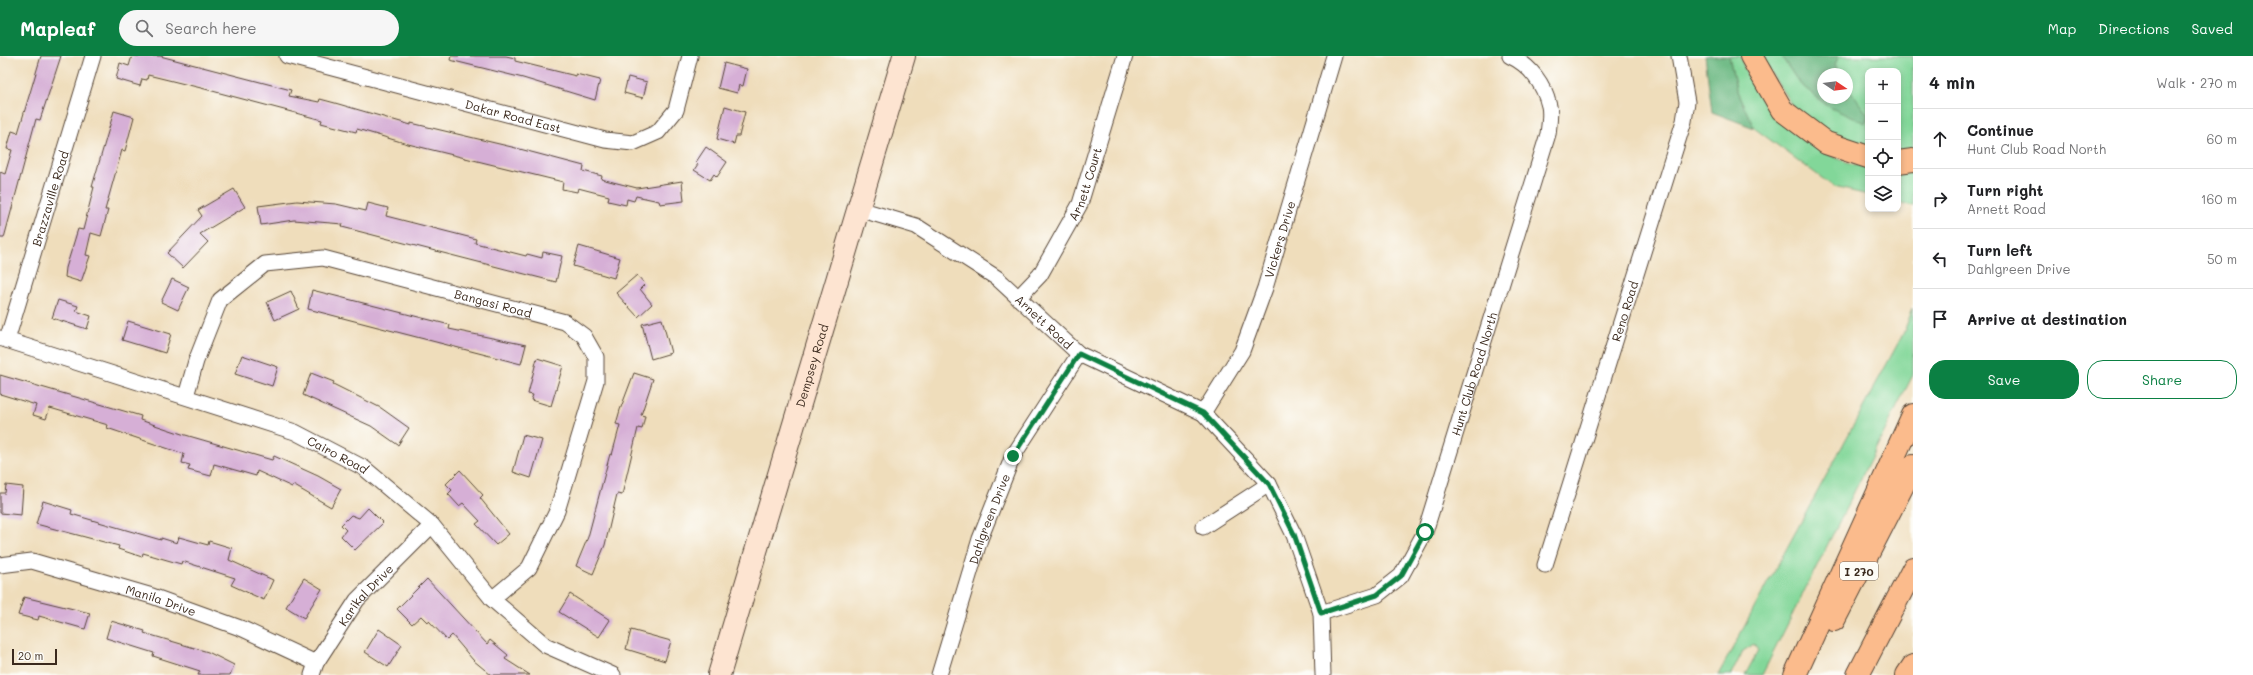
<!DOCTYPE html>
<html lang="en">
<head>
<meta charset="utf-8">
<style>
  :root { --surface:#fff; --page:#f6f6f6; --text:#202124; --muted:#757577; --line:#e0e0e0; --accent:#0b8043 }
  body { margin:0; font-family:Mali,sans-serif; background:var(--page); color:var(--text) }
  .controls { position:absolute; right:12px; top:12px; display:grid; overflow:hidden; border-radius:8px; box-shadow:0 2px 6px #0003 }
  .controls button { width:36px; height:36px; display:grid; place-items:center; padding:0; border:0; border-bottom:1px solid var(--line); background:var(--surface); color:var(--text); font:20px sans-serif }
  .compass { position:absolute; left:1817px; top:12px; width:36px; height:36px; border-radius:50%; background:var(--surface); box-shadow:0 2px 6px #0003; rotate:103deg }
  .scale { position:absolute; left:12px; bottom:10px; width:45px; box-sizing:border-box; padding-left:4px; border:2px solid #3b2a1e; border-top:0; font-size:11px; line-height:14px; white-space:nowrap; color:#3b2a1e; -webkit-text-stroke:3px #fdfcf7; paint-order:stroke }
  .stop { position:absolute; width:12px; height:12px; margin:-9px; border:3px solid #0b8043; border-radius:50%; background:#fff }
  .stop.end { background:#0b8043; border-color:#fff; box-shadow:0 1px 4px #0008 }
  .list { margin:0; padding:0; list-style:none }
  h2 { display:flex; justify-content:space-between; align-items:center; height:52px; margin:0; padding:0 16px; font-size:17px }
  h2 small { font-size:13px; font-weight:400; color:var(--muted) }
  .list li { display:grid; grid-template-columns:26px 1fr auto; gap:12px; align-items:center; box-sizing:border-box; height:60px; padding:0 16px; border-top:1px solid var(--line) }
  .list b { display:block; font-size:15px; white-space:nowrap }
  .list p { margin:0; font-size:13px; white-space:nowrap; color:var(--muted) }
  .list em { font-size:13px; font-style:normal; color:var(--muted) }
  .actions { display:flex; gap:8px; padding:12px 16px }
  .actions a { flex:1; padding:9px 0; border:1px solid var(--accent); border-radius:16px; text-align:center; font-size:14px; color:var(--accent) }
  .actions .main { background:var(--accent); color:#fff }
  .icon { flex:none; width:22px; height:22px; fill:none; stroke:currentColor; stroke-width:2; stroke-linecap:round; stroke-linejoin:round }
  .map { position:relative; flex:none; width:1913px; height:619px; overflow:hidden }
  header { display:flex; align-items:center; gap:24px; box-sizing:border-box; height:56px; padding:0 20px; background:var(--accent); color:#fff }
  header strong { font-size:19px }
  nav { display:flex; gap:22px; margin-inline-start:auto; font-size:14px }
  .search { width:280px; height:36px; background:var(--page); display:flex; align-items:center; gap:10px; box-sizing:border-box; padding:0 14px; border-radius:22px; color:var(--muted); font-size:15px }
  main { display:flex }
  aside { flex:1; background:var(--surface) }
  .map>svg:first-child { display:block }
  .green { fill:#82d799; stroke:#5e805c }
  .forest { fill:#69b881; stroke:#527150 }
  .building { fill:#d6afd6 }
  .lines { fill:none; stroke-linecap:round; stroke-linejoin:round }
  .minor-casing { stroke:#564536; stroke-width:17 }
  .secondary-casing { stroke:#564536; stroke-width:24 }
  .motorway-casing { stroke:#564536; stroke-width:24 }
  .minor { stroke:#fff; stroke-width:15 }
  .secondary { stroke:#fde4d1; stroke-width:22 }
  .motorway { stroke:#fbbb8c; stroke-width:22 }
  .route { stroke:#0b8043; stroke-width:5 }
  .labels { text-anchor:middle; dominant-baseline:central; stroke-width:4; stroke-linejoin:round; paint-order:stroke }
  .shield { fill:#fdfcf7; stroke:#75695f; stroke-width:1 }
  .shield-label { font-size:11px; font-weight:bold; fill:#3b2a1e }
  .street-label { font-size:12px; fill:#3b2a1e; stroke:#fdfcf7 }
</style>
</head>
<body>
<header>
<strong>Mapleaf</strong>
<div class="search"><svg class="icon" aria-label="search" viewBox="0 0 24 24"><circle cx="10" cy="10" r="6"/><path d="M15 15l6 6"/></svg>Search here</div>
<nav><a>Map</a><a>Directions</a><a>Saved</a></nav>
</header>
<main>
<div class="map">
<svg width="1913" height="619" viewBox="0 0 1913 619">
  <rect width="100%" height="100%" fill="#fdfcf7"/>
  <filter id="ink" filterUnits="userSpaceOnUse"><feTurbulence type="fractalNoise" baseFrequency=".025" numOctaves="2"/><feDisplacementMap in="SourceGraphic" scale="8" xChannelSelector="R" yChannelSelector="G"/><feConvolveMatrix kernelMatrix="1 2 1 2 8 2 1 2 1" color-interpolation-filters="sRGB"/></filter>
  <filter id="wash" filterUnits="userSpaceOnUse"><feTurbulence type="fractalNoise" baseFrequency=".012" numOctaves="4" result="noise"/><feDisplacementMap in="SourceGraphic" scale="16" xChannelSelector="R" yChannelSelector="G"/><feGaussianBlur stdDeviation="0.9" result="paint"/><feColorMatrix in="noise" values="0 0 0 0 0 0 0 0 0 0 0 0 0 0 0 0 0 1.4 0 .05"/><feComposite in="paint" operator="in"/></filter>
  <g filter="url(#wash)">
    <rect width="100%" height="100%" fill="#efddbb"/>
    <path class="green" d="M1729,0h11c3,8 6,18 10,26 15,31 56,65 89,77 9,4 19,6 29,9v27l-34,-8 -80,-59 -18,-39z
      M1760,0h21l19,28 31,24 36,7 -20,-28v-13h-8l-4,-10 4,-8h74v97l-15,1v-83h-30v78l-25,-7 -48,-32z
      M1898,114h15v36l-15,-4z
      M1913,252v67l-151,300h-17l13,-24 -4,-7 -11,7 -12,24h-13l185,-341z"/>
    <path class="forest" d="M1705,0h24l7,33 18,39 -42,-16z
      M1781,0h58l-4,8 4,10h-16v24h24v-11l21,28 -3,8 -34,-15 -31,-24z"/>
    <g id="blocks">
      <path class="building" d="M41,0h20l-21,64 -4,-1 -32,119h-4v-66l5,2 7,-24 -5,-1 5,-18 6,2z
        M132,0h28l131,34 -2,6 30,6 1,-3 15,4 76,22v-2l105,25 68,18 -1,5 19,5 -1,3 36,9 45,-7 2,20 -24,3 -1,-3 -23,-5 -2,5 -7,-2 -1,6 -18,-4 1,-5 -31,-8 -1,4 -15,-3 1,-7 -155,-38 -51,-15 -1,3 -35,-9 1,-3 -121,-32 -53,-13 -1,5 -5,-1 -2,7 -24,-7 4,-16 9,3z
        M451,0h55l9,2v3l61,15v-2l24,6 -5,20 -72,-22 -73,-18z
        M724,7l23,6 -4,17 -4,-1 -2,8 -19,-5z
        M628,21l19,5 -4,16 -19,-5z
        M725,50l20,6 -6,24h-3l-2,8 -17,-5z
        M114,55l20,6 -9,34 -3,-1 -17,60h3l-7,26 -10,-3 -5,22 4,1 -9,26 -16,-5 1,-9 12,-39 5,1 11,-43h-2z
        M706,91l21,15 -10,15 -3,-3 -4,6 -16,-10 4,-6 -2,-2z
        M234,133l11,18 -45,27 8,8 -25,26 -16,-15 35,-37 -4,-6z
        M297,145l39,3 30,7 2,-8 20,5 -2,8 90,23 -1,4 51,13 1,-2 15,4 1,-6 19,4 -6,26 -214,-55 1,-3 -49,-4 -33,5 -3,-19z
        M579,190l41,12 -6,20 -41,-12z
        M637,219l8,9 -5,5 12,15 -14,13 -22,-24z
        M172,223l17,8 -11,23 -17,-8z
        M312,234l138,35 -1,4 77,16 -5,19 -213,-55z
        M291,235l8,18 -24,11 -8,-18z
        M58,244l20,6 -2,5 15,5 -4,13 -35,-11z
        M662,263l9,34 -20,6 -9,-35z
        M128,265l43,13 -6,19 -43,-13z
        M242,299l36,12 -6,19 -37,-12z
        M537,302l26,8 -12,40 -20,-6 2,-5 -5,-1z
        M311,317l23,9 -1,2 48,24 28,20 -11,17 -27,-19 -68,-31z
        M634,317l19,6 -12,36 4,1 -3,13 -4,-1 -16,67 -5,-1 -12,51 -12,29 -17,-8 12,-29 22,-83 2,1 8,-30 -4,-1 4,-14z
        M0,319l141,41 -1,4 42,14 90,26 2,-4 44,20 23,13 -10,18 -38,-22 -1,2 -35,-16 -1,5 -42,-12 -3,12 -23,-6 2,-5 -8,-2 2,-9 -77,-26 1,-3 -58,-17 -4,11 -13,-4 3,-10 -36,-11z
        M523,379l19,5 -11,38 -18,-6z
        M460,414l23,25 -3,3 29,36 -13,11 -20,-21 4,-3 -17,-18 -4,3 -11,-12 4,-4 -6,-6z
        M6,429l17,2 -2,28 -21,-2v-20h5z
        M43,445l29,9 -1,4 90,26v-2l16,5 2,-6 29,8 1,-4 23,7 -3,12 44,20 -9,20 -33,-15 4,-7 -53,-17 -1,3 -38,-11 -1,4 -24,-8 1,-3 -83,-22z
        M368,452l15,15 -28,27 -14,-14 5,-6 -5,-5 10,-10 8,3z
        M304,522l18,11 -18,29 -18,-11z
        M427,523l60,65 3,-4 18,15 -3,4 25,16h-39l-18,-15 -21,-25 -5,5 -18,-19 -2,1 -6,-6 -9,8 -15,-15z
        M570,538l40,26 -11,17 -40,-25z
        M24,541l66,16 -5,16 -46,-13 -1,4 -20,-5z
        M111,565l34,10 -1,2 64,19 26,13 -4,10h-32l2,-4 -47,-15 1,-3 -48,-15z
        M379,573l23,16 -14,22 -23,-15z
        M631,574l40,11 -6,20 -39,-12z"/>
    </g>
  </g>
  <g filter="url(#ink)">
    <use href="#blocks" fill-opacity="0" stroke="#564536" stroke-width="1"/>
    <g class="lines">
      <defs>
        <g id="minor">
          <path id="s1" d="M287,0l318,84 28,3 25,-11 18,-22 14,-54"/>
          <path id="s2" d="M859,153l57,17 81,52 82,76 124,59 66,71 25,51 27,78 2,62"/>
          <path id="s3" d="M1018,242l22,-23 40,-71 45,-148"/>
          <path id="s4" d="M0,282l295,94 69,36 68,57 60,74 53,46 68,30"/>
          <path id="s5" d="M7,284l86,-284"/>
          <path id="s6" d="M186,340l10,-35 24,-61 45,-36 58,-6 242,64 19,14 12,21v24l-39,130 -28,57 -37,31"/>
          <path id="s7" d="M1203,357l39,-62 23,-63 69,-232"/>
          <path d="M1203,471l66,-43"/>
          <path id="s8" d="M0,509l32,-4 120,35 91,33 73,34"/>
          <path id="s9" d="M1545,509l139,-444 3,-19 -8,-46"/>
          <path id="s10" d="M1321,557l56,-18 24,-19 24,-44 123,-398c1,-9 3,-20 1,-28 -5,-22 -19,-41 -39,-50"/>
          <path id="s11" d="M312,619l4,-12 41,-63 75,-75"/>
          <path id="s12" d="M939,619l41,-136 33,-83 66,-102"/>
        </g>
        <g id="secondary">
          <path id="s13" d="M719,619l185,-619"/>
        </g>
        <path id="motorway" d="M1751,0l31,54 44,33 42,14
          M1898,106l15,-2
          M1834,564l79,-154
          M1795,619l118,-260
          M1858,619l55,-106
          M1907,619l6,-9"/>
      </defs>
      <use href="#minor" class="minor-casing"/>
      <use href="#secondary" class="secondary-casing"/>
      <use href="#motorway" class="motorway-casing"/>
      <use href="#minor" class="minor"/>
      <use href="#secondary" class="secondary"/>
      <use href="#motorway" class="motorway"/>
    </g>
  </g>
  <g class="lines" filter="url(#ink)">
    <path class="route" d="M1013,400l66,-102 124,59 66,71 25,50 27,79 56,-18 24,-19 24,-44"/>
  </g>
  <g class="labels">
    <rect class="shield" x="1840" y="506" width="38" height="18" rx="3"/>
    <g class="shield-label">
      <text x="1859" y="515">I 270</text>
    </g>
    <g class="street-label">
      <text stroke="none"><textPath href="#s1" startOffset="234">Dakar Road East</textPath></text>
      <text stroke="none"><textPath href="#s3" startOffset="134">Arnett Court</textPath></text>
      <text stroke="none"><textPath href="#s5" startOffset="148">Brazzaville Road</textPath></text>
      <text stroke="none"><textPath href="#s7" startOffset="191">Vickers Drive</textPath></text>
      <text stroke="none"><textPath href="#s6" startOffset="394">Bangasi Road</textPath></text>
      <text stroke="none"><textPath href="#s9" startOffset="266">Reno Road</textPath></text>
      <text stroke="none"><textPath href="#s2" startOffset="220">Arnett Road</textPath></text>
      <text stroke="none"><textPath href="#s13" startOffset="323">Dempsey Road</textPath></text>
      <text stroke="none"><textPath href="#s10" startOffset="305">Hunt Club Road North</textPath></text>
      <text stroke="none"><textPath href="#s4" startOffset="358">Cairo Road</textPath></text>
      <text stroke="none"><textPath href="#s12" startOffset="164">Dahlgreen Drive</textPath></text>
      <text stroke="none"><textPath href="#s11" startOffset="97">Karikal Drive</textPath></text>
      <text stroke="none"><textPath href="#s8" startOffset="167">Manila Drive</textPath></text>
    </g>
  </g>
</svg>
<div class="controls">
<button>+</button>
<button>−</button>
<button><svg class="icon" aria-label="locate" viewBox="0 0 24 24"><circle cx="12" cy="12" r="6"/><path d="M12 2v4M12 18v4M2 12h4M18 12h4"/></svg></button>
<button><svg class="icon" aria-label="layers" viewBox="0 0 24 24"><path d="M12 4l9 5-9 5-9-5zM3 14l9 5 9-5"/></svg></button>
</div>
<svg class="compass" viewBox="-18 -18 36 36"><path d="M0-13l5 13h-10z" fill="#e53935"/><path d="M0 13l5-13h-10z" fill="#757577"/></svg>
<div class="scale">20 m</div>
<div class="stop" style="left:1425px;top:476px"></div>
<div class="stop end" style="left:1013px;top:400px"></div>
</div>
<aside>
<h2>4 min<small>Walk · 270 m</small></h2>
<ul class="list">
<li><svg class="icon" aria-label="ahead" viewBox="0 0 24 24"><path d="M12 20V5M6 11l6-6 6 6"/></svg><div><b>Continue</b><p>Hunt Club Road North</p></div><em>60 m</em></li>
<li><svg class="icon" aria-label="right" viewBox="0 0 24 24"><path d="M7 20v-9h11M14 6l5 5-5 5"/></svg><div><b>Turn right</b><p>Arnett Road</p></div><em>160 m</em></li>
<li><svg class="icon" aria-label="left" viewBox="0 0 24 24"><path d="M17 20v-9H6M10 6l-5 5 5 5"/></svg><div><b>Turn left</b><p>Dahlgreen Drive</p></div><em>50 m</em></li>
<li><svg class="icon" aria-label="arrive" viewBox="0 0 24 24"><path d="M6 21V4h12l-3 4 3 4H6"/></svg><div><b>Arrive at destination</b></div></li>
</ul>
<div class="actions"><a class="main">Save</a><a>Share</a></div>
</aside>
</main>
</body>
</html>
